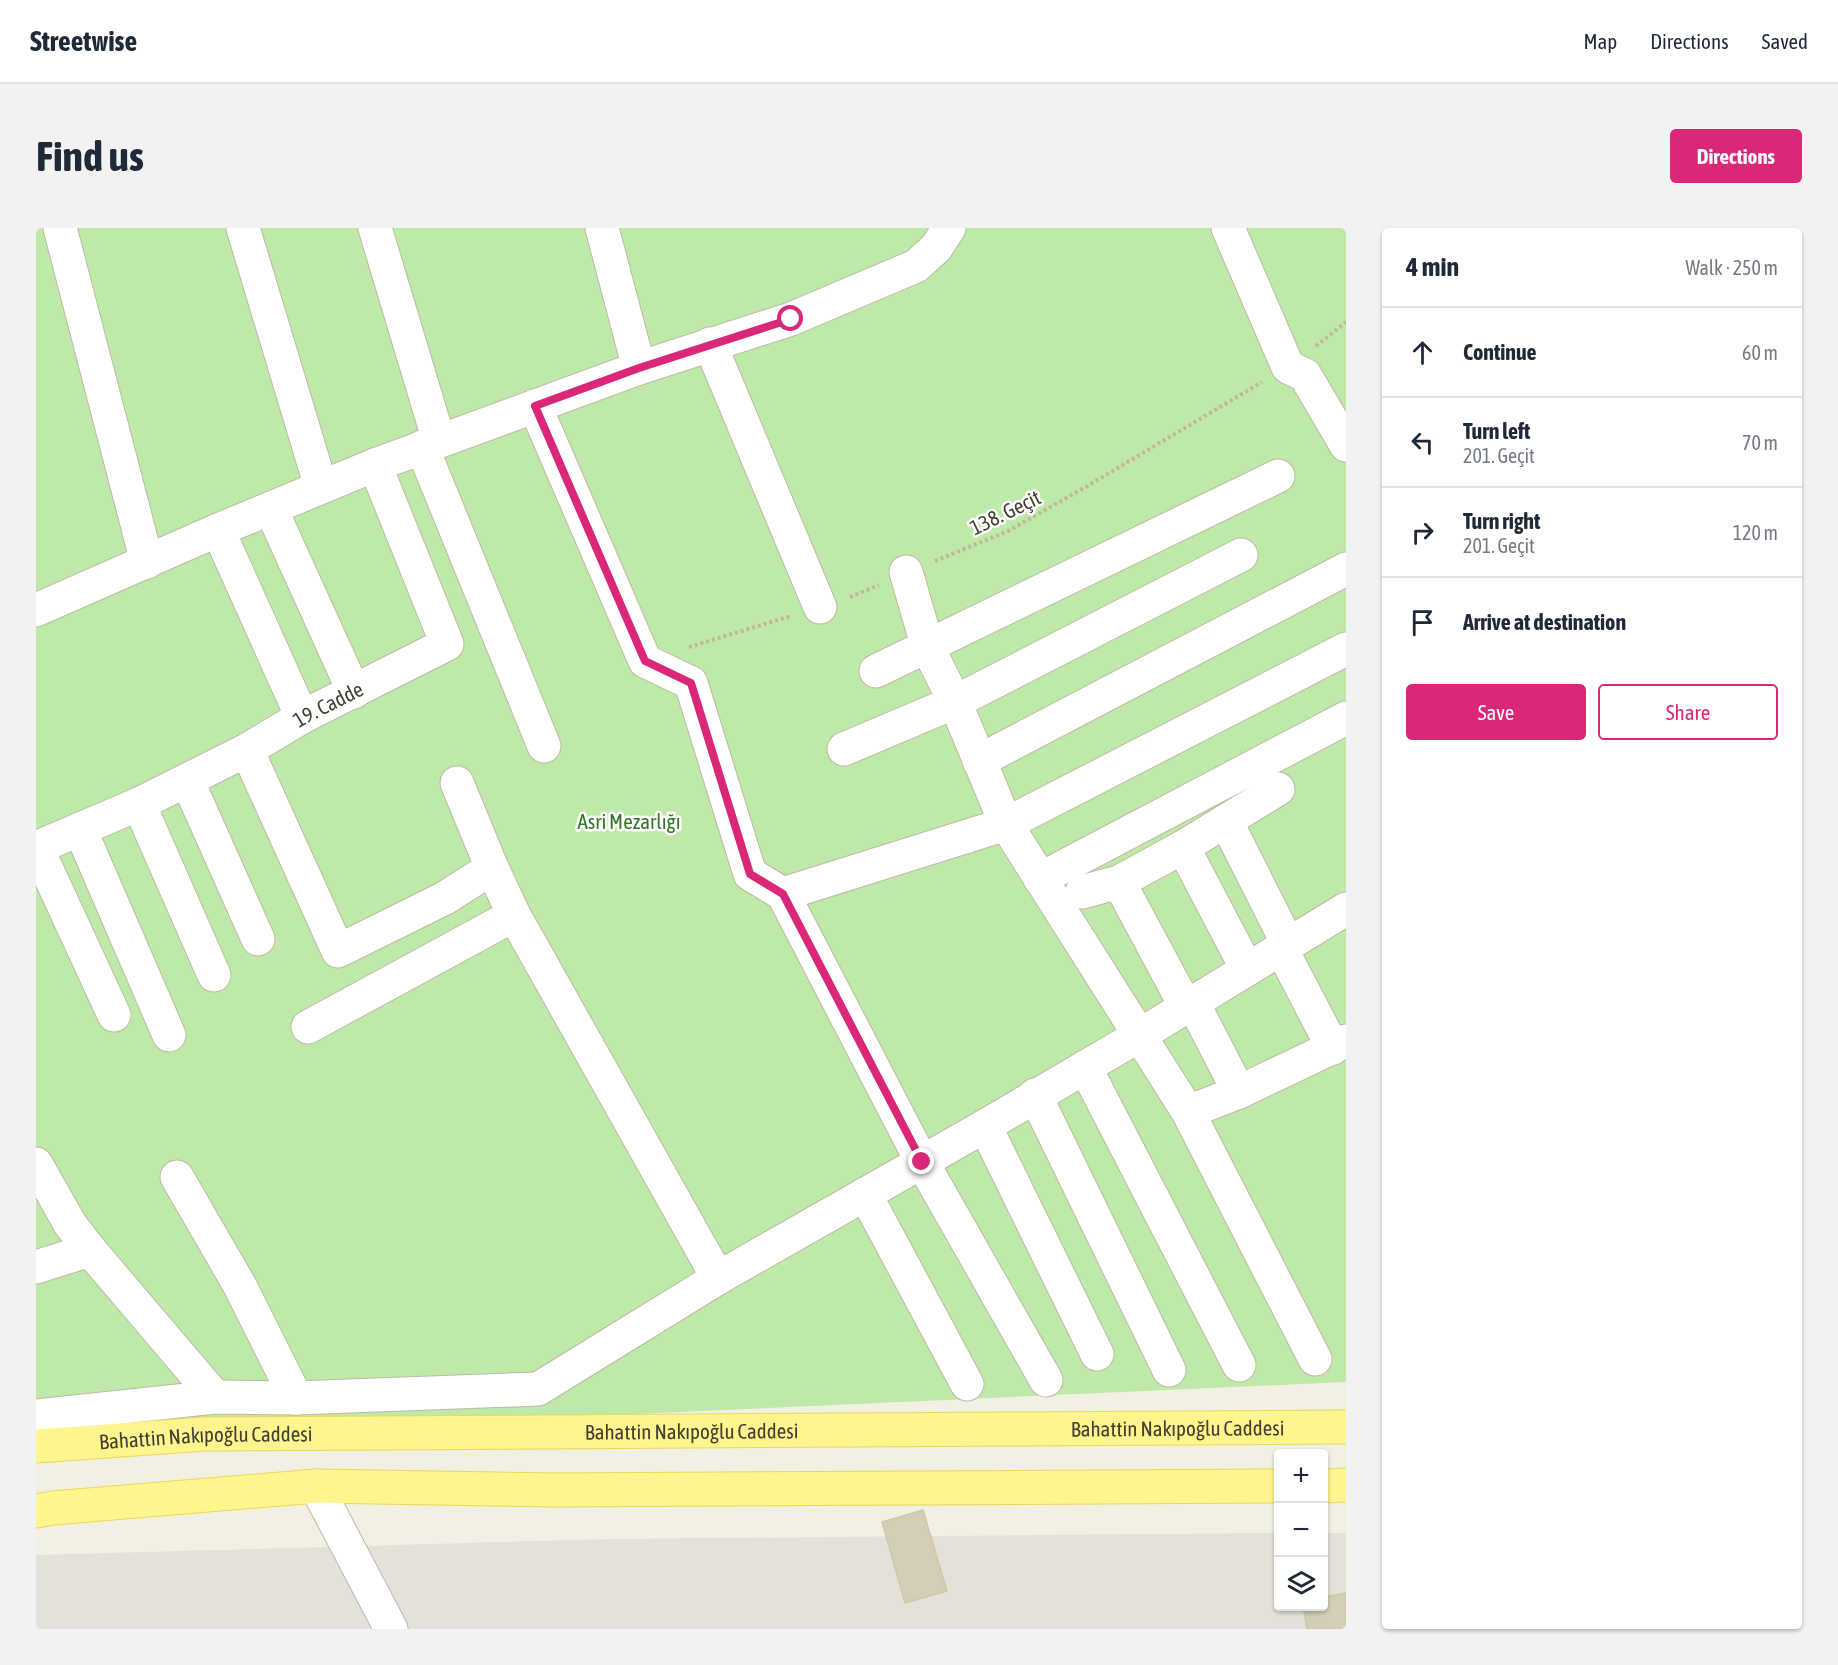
<!DOCTYPE html>
<html lang="en">
<head>
<meta charset="utf-8">
<style>
  :root { --surface:#fff; --page:#f2f2f3; --text:#1f2937; --muted:#747a83; --line:#e0e1e3; --accent:#db2777 }
  body { margin:0; font-family:"Asap Condensed",sans-serif; background:var(--page); color:var(--text) }
  .controls { position:absolute; right:18px; bottom:18px; display:grid; overflow:hidden; border-radius:6px; box-shadow:0 2px 4px #0004 }
  .controls button { width:54px; height:54px; display:grid; place-items:center; padding:0; border:0; border-bottom:2px solid var(--line); background:var(--surface); color:var(--text); font:30px sans-serif }
  .stop { position:absolute; width:18px; height:18px; margin:-14px; border:4px solid #db2777; border-radius:50%; background:#fff }
  .stop.end { background:#db2777; border-color:#fff; box-shadow:0 2px 6px #0008 }
  .list { margin:0; padding:0; list-style:none }
  h2 { display:flex; justify-content:space-between; align-items:center; height:78px; margin:0; padding:0 24px; font-size:26px }
  h2 small { font-size:20px; font-weight:400; color:var(--muted) }
  .list li { display:grid; grid-template-columns:39px 1fr auto; gap:18px; align-items:center; box-sizing:border-box; height:90px; padding:0 24px; border-top:2px solid var(--line) }
  .list b { display:block; font-size:22px; white-space:nowrap }
  .list p { margin:0; font-size:20px; white-space:nowrap; color:var(--muted) }
  .list em { font-size:20px; font-style:normal; color:var(--muted) }
  .actions { display:flex; gap:12px; padding:18px 24px }
  .actions a { flex:1; padding:14px 0; border:2px solid var(--accent); border-radius:6px; text-align:center; font-size:21px; color:var(--accent) }
  .actions .main { background:var(--accent); color:#fff }
  .icon { flex:none; width:33px; height:33px; fill:none; stroke:currentColor; stroke-width:2; stroke-linecap:round; stroke-linejoin:round }
  .map { position:relative; flex:none; width:1310px; height:1401px; overflow:hidden; border-radius:6px }
  header { display:flex; align-items:center; gap:36px; box-sizing:border-box; height:84px; padding:0 30px; background:var(--surface); border-bottom:2px solid var(--line) }
  header strong { font-size:28px }
  nav { display:flex; gap:33px; margin-inline-start:auto; font-size:21px }
  .intro { display:flex; align-items:center; justify-content:space-between; box-sizing:border-box; height:144px; padding:0 36px }
  h1 { margin:0; font-size:42px }
  .button { padding:15px 27px; border-radius:6px; background:var(--accent); color:#fff; font-size:21px; font-weight:700 }
  main { display:flex; gap:36px; padding:0 36px }
  aside { flex:1; background:var(--surface); border-radius:6px; box-shadow:0 2px 4px #0004 }
  .map>svg:first-child { display:block }
  .industrial { fill:#e4e1d8 }
  .green { fill:#bfe9a8 }
  .building { fill:#d4ceb7; stroke:#cfc8aa; stroke-width:1.5 }
  .lines { fill:none; stroke-linecap:round; stroke-linejoin:round }
  .minor-casing { stroke:#bdbaa5; stroke-width:35 }
  .major-casing { stroke:#e8d95a; stroke-width:35 }
  .path { stroke:#c0b995; stroke-width:4; stroke-dasharray:3 3; stroke-linecap:butt }
  .minor { stroke:#fff; stroke-width:33 }
  .major { stroke:#fff58e; stroke-width:33 }
  .route { stroke:#db2777; stroke-width:8 }
  .labels { text-anchor:middle; dominant-baseline:central; stroke-width:5; stroke-linejoin:round; paint-order:stroke }
  .street-label { font-size:21px; fill:#444033; stroke:#fff }
  .park-label { font-size:21px; fill:#337724; stroke:#fff }
</style>
</head>
<body>
<header>
<strong>Streetwise</strong>
<nav><a>Map</a><a>Directions</a><a>Saved</a></nav>
</header>
<div class="intro"><h1>Find us</h1><a class="button">Directions</a></div>
<main>
<div class="map">
<svg width="1310" height="1401" viewBox="0 0 1310 1401">
  <rect width="100%" height="100%" fill="#f2f0e2"/>
  <path class="industrial" d="M1242,1305v73h46v-73h22v96h-1310v-74l575,-16z"/>
  <path class="green" d="M0,0h1310v1154l-1310,59z"/>
  <path class="building" d="M887,1282l24,81 -42,12 -23,-81z
    M1310,1365v36h-39l-4,-23h21v-9z"/>
  <g class="lines">
    <defs>
      <g id="minor">
        <path d="M24,0l87,334"/>
        <path d="M207,0l78,259"/>
        <path d="M339,0l64,213"/>
        <path d="M566,0l37,140"/>
        <path d="M1192,0l60,139 17,8 41,70"/>
        <path d="M674,116l110,263"/>
        <path d="M499,178l110,255 46,22 59,191 33,20 139,268 124,218"/>
        <path d="M386,219l122,299"/>
        <path d="M235,281l83,183"/>
        <path d="M182,302l84,187"/>
        <path d="M870,344l22,76 27,54 51,122 182,288 127,247"/>
        <path d="M0,382l182,-80 157,-65 264,-97 152,-49 125,-53 20,-18 13,-20"/>
        <path d="M840,443l402,-195"/>
        <path d="M808,521l111,-47 286,-147"/>
        <path d="M211,522l91,201 107,-53 47,-30"/>
        <path d="M943,533l367,-192"/>
        <path d="M151,552l71,159"/>
        <path d="M421,555l35,85 22,47 204,363"/>
        <path d="M103,576l75,171"/>
        <path d="M1190,593l62,123"/>
        <path d="M44,601l89,206"/>
        <path d="M1147,619l64,122"/>
        <path id="s1" d="M0,620l103,-44 108,-54 55,-33 145,-73 -72,-179"/>
        <path d="M1,620l77,167"/>
        <path d="M1004,651l306,-161"/>
        <path d="M1083,654l67,125"/>
        <path d="M1046,664l37,-10 64,-35 95,-58"/>
        <path d="M747,666l223,-70 340,-175"/>
        <path d="M1245,720l52,100"/>
        <path d="M1157,775l46,89"/>
        <path d="M272,799l206,-112"/>
        <path d="M1049,839l154,298"/>
        <path d="M999,867l134,275"/>
        <path d="M1152,884l51,-20 107,-51"/>
        <path d="M949,898l112,228"/>
        <path d="M0,936l34,60 20,26 125,147"/>
        <path d="M141,949l63,109 56,112"/>
        <path d="M829,966l102,190"/>
        <path d="M0,1039l54,-17"/>
        <path d="M0,1188l179,-19 81,1 242,-9 180,-111 267,-152 155,-91 206,-126"/>
        <path d="M280,1258l75,143"/>
      </g>
      <g id="major">
        <path id="s2" d="M0,1218l169,-12 1141,-7"/>
        <path d="M1288,1258l22,-1"/>
        <path d="M0,1283l17,-3 263,-22 238,4 724,-4"/>
      </g>
    </defs>
    <use href="#minor" class="minor-casing"/>
    <use href="#major" class="major-casing"/>
    <path class="path" d="M1280,118l30,-24
      M899,333l73,-30 76,-43 178,-106
      M814,369l29,-12
      M653,419l102,-31"/>
    <use href="#minor" class="minor"/>
    <use href="#major" class="major"/>
  </g>
  <g class="lines">
    <path class="route" d="M755,91l-152,49 -104,38 110,255 46,22 59,191 33,20 139,268"/>
  </g>
  <g class="labels">
    <g class="street-label">
      <text transform="translate(969 284) rotate(-26)">138. Geçit</text>
      <text stroke="none"><textPath href="#s1" startOffset="326">19. Cadde</textPath></text>
      <text stroke="none"><textPath href="#s2" startOffset="1142">Bahattin Nakıpoğlu Caddesi</textPath></text>
      <text stroke="none"><textPath href="#s2" startOffset="656">Bahattin Nakıpoğlu Caddesi</textPath></text>
      <text stroke="none"><textPath href="#s2" startOffset="170">Bahattin Nakıpoğlu Caddesi</textPath></text>
    </g>
    <g class="park-label">
      <text x="593" y="593">Asri Mezarlığı</text>
    </g>
  </g>
</svg>
<div class="controls">
<button>+</button>
<button>−</button>
<button><svg class="icon" aria-label="layers" viewBox="0 0 24 24"><path d="M12 4l9 5-9 5-9-5zM3 14l9 5 9-5"/></svg></button>
</div>
<div class="stop" style="left:755px;top:91px"></div>
<div class="stop end" style="left:886px;top:934px"></div>
</div>
<aside>
<h2>4 min<small>Walk · 250 m</small></h2>
<ul class="list">
<li><svg class="icon" aria-label="ahead" viewBox="0 0 24 24"><path d="M12 20V5M6 11l6-6 6 6"/></svg><div><b>Continue</b></div><em>60 m</em></li>
<li><svg class="icon" aria-label="left" viewBox="0 0 24 24"><path d="M17 20v-9H6M10 6l-5 5 5 5"/></svg><div><b>Turn left</b><p>201. Geçit</p></div><em>70 m</em></li>
<li><svg class="icon" aria-label="right" viewBox="0 0 24 24"><path d="M7 20v-9h11M14 6l5 5-5 5"/></svg><div><b>Turn right</b><p>201. Geçit</p></div><em>120 m</em></li>
<li><svg class="icon" aria-label="arrive" viewBox="0 0 24 24"><path d="M6 21V4h12l-3 4 3 4H6"/></svg><div><b>Arrive at destination</b></div></li>
</ul>
<div class="actions"><a class="main">Save</a><a>Share</a></div>
</aside>
</main>
</body>
</html>
